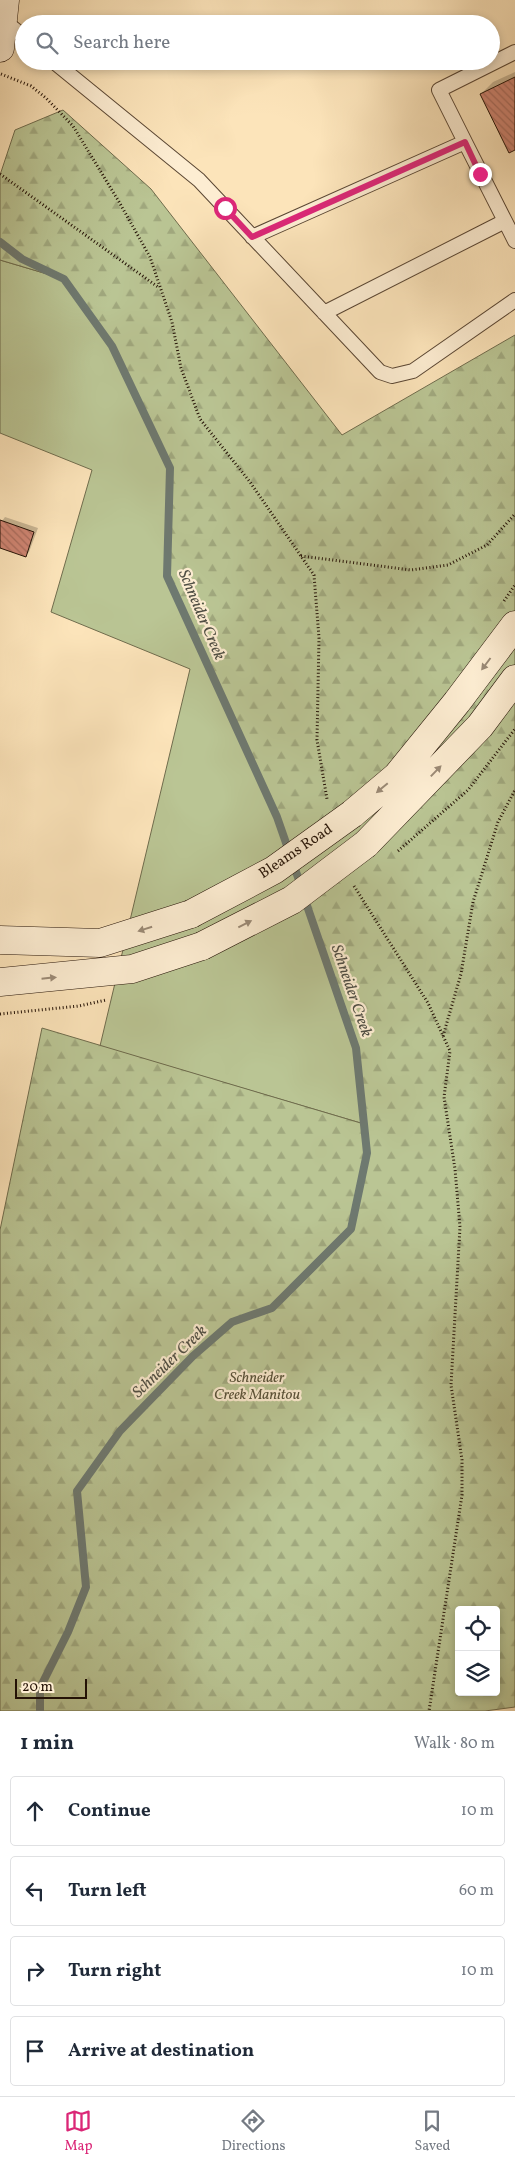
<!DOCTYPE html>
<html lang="en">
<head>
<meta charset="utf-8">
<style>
  :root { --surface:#fff; --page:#f6f6f7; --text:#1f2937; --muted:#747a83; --line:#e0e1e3; --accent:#db2777 }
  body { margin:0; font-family:Vollkorn,serif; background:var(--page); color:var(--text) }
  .controls { position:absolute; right:15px; bottom:15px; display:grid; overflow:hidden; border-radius:5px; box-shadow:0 2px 8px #0003 }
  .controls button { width:45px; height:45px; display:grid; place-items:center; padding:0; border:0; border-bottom:1px solid var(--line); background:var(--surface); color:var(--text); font:25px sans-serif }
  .scale { position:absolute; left:15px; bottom:12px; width:72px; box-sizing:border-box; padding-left:5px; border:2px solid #241206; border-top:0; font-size:14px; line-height:18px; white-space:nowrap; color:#241206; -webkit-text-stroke:4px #fdedd2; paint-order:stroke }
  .stop { position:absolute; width:15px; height:15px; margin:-11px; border:4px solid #db2777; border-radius:50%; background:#fff }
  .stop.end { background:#db2777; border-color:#fff; box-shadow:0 1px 5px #0008 }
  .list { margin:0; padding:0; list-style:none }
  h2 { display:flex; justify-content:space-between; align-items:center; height:65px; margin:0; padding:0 20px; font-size:21px }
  h2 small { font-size:16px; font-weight:400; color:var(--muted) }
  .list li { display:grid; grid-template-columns:32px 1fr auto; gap:15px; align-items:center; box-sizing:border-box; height:70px; margin:0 10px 10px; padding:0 10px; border:1px solid var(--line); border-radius:5px }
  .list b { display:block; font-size:19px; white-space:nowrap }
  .list em { font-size:16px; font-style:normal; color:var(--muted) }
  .icon { flex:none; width:28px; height:28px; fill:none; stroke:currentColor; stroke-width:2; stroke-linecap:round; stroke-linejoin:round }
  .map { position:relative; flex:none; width:515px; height:1711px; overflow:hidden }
  .search { position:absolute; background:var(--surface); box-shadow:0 2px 8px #0003; left:15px; right:15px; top:15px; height:55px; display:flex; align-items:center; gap:12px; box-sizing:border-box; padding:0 18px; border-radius:28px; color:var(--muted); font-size:19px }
  .sheet { height:385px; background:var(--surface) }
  nav { display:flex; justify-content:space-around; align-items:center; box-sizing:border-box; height:70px; border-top:1px solid var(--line); background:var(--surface); font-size:14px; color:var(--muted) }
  nav a { display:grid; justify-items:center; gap:2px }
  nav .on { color:var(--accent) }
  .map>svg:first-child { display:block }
  .green { fill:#bac594; stroke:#6f6c4d }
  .forest { fill:url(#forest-firs); stroke:#6f6c4d; fill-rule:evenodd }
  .shadow { fill:#0003 }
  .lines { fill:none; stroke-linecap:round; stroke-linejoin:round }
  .stream { stroke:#6e7970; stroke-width:8 }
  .building { fill:url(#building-back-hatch); stroke:#241206 }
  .service-casing { stroke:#5a4633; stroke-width:16 }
  .secondary-casing { stroke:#241206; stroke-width:29 }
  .path { stroke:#241206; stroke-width:3; stroke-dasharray:1 2.5; stroke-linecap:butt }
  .service { stroke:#fdedd2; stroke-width:14 }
  .secondary { stroke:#fdedd2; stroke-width:28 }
  .secondary-bridge-casing { stroke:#241206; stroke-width:29; stroke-linecap:butt }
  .secondary-bridge { stroke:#fdedd2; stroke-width:28 }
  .oneway { fill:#9b8a76 }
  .route { stroke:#db2777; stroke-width:6 }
  .labels { text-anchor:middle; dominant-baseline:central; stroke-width:4.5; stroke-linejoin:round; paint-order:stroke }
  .street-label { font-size:15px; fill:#241206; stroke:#fdedd2 }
  .park-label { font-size:15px; font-style:italic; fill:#585138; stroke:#fdedd2 }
  .water-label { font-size:16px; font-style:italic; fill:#4f4e44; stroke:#fdedd2 }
</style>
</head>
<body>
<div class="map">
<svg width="515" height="1711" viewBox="0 0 515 1711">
  <defs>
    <pattern id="forest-firs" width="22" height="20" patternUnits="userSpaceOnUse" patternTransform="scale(1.25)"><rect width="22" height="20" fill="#bac594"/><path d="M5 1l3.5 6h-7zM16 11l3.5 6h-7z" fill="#a0a87e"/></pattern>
    <pattern id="building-back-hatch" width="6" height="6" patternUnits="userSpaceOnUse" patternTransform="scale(1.25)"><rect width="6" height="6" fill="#d08674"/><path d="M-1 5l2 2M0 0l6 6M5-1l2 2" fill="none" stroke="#a96c5d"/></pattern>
  </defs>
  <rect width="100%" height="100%" fill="#fce4ba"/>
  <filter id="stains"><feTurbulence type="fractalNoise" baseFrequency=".004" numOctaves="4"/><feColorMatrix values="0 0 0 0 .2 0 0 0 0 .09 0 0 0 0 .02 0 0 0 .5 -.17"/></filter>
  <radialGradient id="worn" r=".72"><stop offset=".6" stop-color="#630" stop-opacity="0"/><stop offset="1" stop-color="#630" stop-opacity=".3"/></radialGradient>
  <path class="green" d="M0,260l64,19 48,67 58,122 -3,108 110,241 79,231 8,76 -264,-78 90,-377 -139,-57 41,-142 -92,-37z"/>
  <path class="forest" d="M63,110l88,79 191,246 173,-100v1372l-30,4h-485v-481l42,-202 322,96 -8,-76 -79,-231 -110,-241 3,-108 -58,-122 -48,-67 -64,-19v-85l15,-45zM459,1610h37v82h-37z"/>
  <path class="shadow" d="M515,72v76l-34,-54 12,-12z
    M5,517l33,11 -9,24 -4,4 -25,-9v-23z"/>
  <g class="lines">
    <path class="stream" d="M0,242l22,17 42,20 48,67 58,122 -3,108 110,241 24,69
      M40,1711v-23l28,-56 18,-45 -9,-96 43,-60 73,-75 39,-34 40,-14 79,-79 16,-76 -11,-105 -52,-151"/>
  </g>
  <path class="building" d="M515,77v73l-6,3 -29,-59z
    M0,520l34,12 -8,25 -26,-9z"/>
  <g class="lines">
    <defs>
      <path id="service" d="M3,20l21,17
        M53,61l146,119 181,192 12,4 21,-5 102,-71
        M505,221l10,20
        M252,237l213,-95 -26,-52 76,-38
        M324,313l181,-92 -40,-79"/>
      <path id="secondary" d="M0,48l5,-48
        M352,814l45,-38 60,-74 58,-77
        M366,844l114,-118 35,-47
        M0,940l100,3 91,-29
        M0,982l132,-13 70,-23"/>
    </defs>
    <use href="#service" class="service-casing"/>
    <use href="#secondary" class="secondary-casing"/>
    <path class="path" d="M1,74l30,12 15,12 27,28 45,74 32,57 22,65 9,46 19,51 50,63 64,93 5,63 -2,102 10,59
      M0,174l158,113
      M301,556l110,14 37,-5 39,-20 28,-31
      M504,601l11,-16
      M398,851l70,-61 47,-61
      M354,886l74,117 22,48 -6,46 11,72 5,58 -9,158 11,75v35l-33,216
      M0,1014l79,-8 27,-6
      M443,1036l18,-62 12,-72 25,-80 17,-32"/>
    <use href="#service" class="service"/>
    <use href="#secondary" class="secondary"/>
    <defs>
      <path id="secondary-bridge" d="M191,914l83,-44 78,-56
        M202,946l90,-46 74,-56"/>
    </defs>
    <use href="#secondary-bridge" class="secondary-bridge-casing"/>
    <use href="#secondary-bridge" class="secondary-bridge"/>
  </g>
  <defs><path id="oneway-solid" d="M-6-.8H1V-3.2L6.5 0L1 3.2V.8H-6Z" transform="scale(1.25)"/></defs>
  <g class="oneway">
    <use href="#oneway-solid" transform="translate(486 664) rotate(127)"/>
    <use href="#oneway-solid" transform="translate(436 771) rotate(-46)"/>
    <use href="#oneway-solid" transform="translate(382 788) rotate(140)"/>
    <use href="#oneway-solid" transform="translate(245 924) rotate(-27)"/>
    <use href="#oneway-solid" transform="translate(145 929) rotate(162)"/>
    <use href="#oneway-solid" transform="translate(49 978) rotate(-6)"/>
  </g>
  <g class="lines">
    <path class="route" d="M225,208l27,29 213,-95 15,32"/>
  </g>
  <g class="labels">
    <g class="street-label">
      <text transform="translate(296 852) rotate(-34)">Bleams Road</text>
    </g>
    <g class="park-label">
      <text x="257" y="1378">Schneider<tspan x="257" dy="17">Creek Manitou</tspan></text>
    </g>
    <g class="water-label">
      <text transform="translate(201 615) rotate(67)">Schneider Creek</text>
      <text transform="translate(351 991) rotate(71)">Schneider Creek</text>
      <text transform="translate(170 1362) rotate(-44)">Schneider Creek</text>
    </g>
  </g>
  <rect width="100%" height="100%" filter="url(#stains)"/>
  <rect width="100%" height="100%" fill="url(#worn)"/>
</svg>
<div class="controls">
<button><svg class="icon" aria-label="locate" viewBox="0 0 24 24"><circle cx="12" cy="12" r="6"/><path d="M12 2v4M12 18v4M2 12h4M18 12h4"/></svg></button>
<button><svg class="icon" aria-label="layers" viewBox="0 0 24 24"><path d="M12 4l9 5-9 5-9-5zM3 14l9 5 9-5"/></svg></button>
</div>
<div class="scale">20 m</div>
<div class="stop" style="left:225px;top:208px"></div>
<div class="stop end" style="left:480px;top:174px"></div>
<div class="search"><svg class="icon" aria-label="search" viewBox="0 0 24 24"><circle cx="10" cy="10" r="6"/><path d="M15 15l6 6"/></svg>Search here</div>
</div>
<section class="sheet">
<h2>1 min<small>Walk · 80 m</small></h2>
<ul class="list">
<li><svg class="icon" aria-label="ahead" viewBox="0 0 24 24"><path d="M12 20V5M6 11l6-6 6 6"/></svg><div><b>Continue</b></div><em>10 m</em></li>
<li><svg class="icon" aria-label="left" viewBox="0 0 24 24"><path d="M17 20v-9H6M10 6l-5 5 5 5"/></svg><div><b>Turn left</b></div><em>60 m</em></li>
<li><svg class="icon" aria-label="right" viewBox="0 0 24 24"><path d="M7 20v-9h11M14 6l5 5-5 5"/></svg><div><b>Turn right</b></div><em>10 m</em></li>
<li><svg class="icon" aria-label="arrive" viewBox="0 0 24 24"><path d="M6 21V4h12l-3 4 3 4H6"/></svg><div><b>Arrive at destination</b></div></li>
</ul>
</section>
<nav>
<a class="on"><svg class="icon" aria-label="map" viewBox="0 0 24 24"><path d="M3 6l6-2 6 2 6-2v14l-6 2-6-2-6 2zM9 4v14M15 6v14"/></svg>Map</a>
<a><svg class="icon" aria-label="directions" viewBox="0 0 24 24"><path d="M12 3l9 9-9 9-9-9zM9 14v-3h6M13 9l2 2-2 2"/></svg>Directions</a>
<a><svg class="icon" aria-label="saved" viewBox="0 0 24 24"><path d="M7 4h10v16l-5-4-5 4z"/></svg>Saved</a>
</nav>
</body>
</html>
